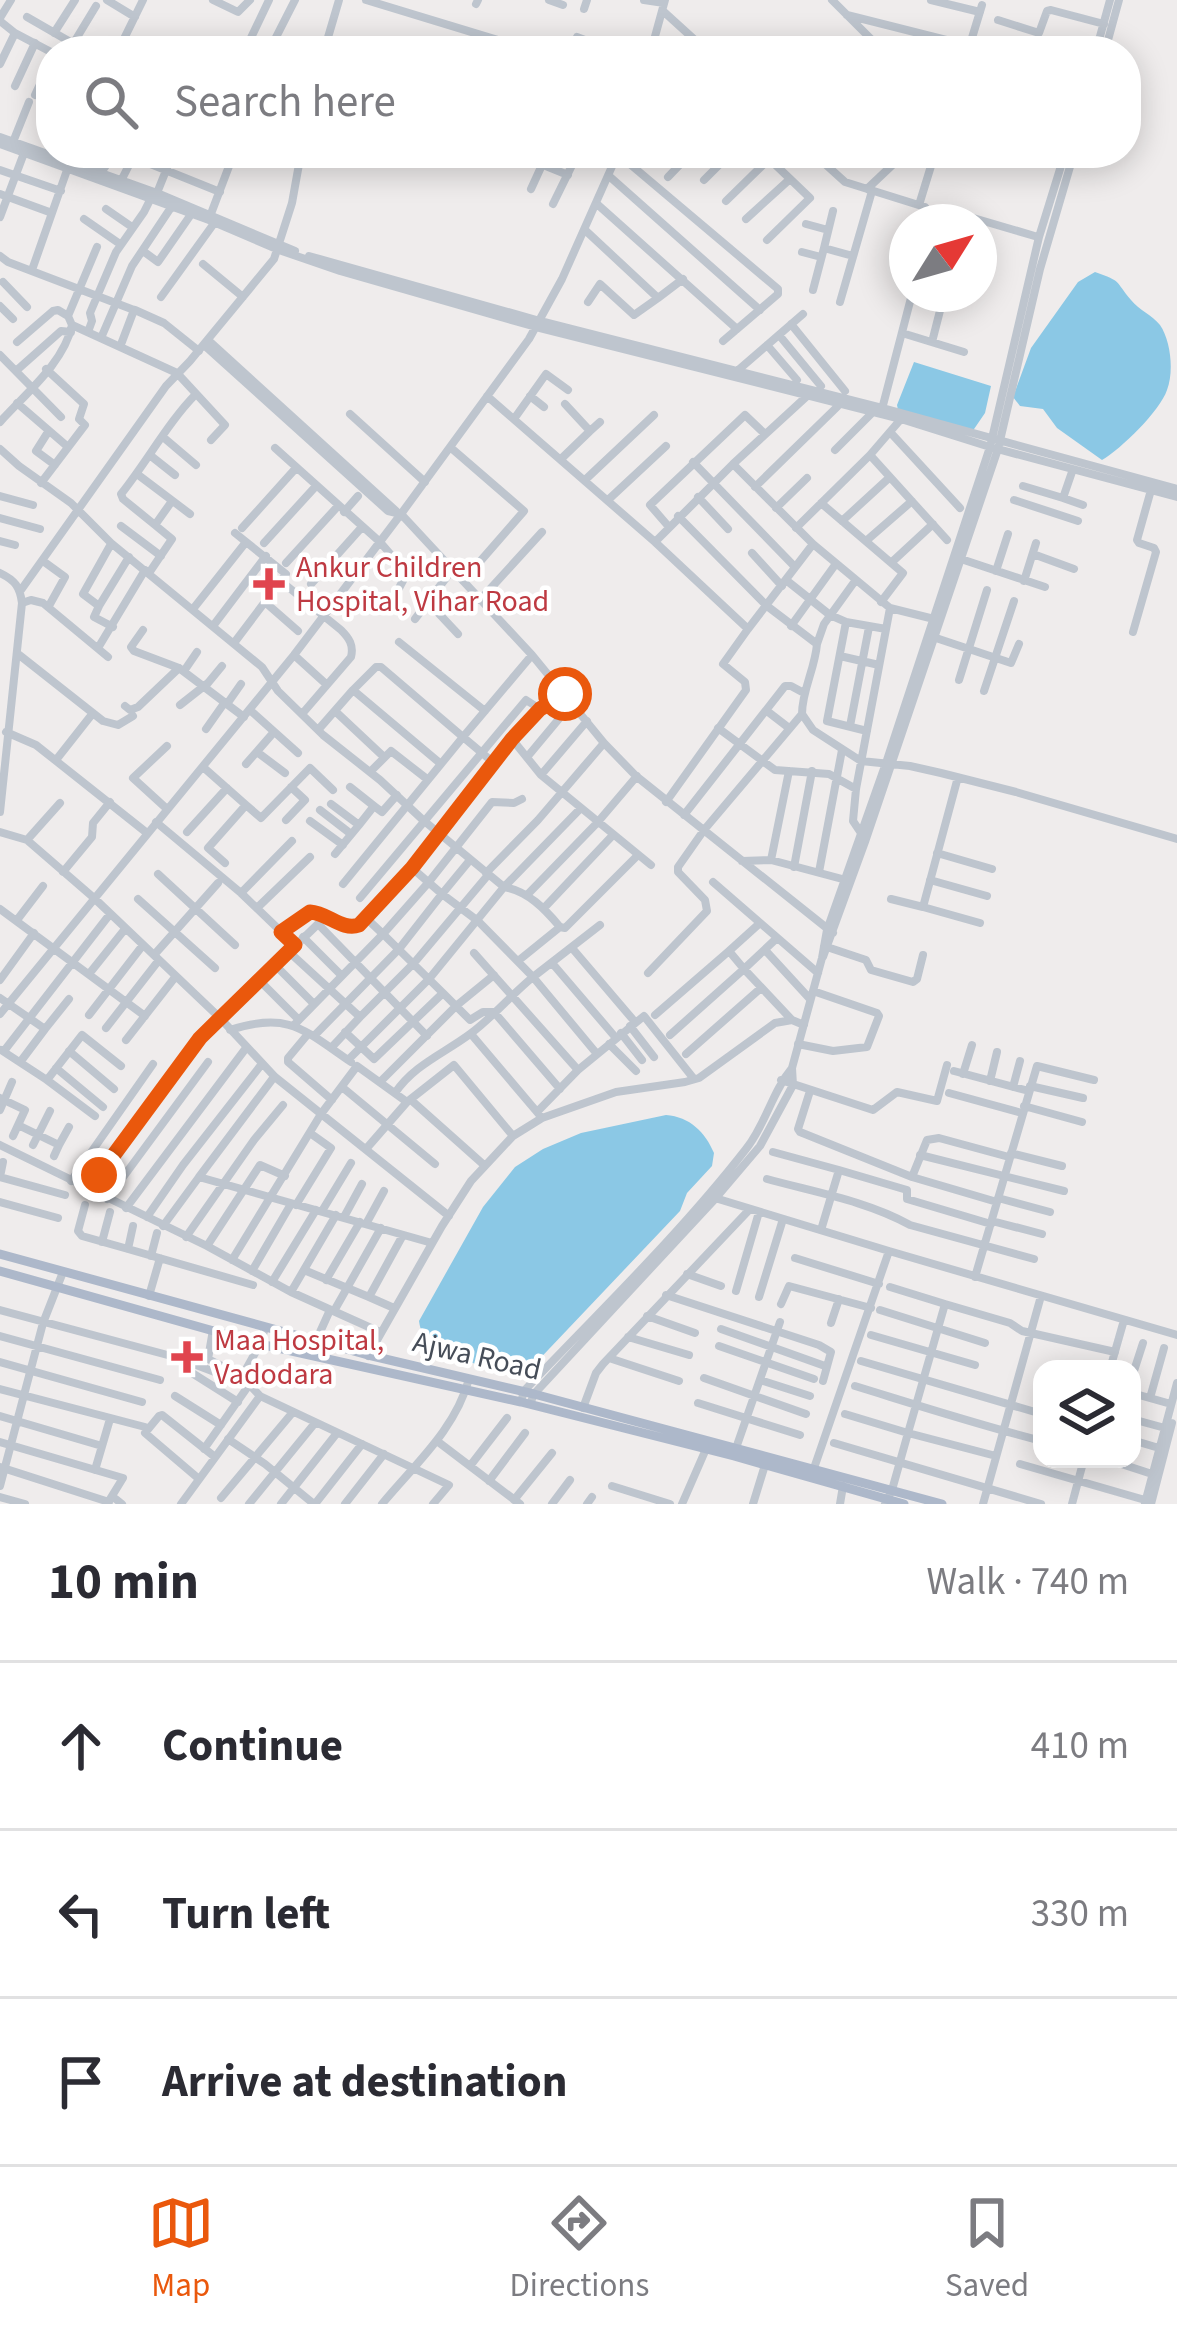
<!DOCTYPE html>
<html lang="en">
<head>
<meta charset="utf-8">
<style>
  :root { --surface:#fff; --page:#f2f2f3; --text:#2b2b33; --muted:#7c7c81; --line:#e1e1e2; --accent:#ea580c }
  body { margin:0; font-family:"Source Sans 3",sans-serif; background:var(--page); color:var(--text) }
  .controls { position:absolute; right:36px; bottom:36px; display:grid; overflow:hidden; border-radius:24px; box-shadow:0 6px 30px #0003 }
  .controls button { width:108px; height:108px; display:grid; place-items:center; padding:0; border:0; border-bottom:3px solid var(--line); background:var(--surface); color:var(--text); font:60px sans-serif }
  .compass { position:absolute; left:889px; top:204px; width:108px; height:108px; border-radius:50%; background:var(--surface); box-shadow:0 6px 30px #0003; rotate:53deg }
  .stop { position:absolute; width:36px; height:36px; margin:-27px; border:9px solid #ea580c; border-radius:50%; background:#fff }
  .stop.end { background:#ea580c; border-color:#fff; box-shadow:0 3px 12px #0008 }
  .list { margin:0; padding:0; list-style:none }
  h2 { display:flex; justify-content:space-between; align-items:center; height:156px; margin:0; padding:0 48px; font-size:51px }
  h2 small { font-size:39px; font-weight:400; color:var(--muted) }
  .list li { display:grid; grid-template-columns:78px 1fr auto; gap:36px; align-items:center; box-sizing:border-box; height:168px; padding:0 48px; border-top:3px solid var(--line) }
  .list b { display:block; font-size:45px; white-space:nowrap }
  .list em { font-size:39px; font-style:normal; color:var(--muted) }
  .icon { flex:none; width:66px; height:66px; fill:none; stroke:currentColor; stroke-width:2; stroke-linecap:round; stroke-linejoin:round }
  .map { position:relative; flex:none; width:1177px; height:1504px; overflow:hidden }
  .search { position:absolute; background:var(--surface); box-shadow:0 6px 30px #0003; left:36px; right:36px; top:36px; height:132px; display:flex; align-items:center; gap:30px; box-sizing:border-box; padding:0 42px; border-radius:48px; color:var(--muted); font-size:45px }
  .sheet { height:660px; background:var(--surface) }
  nav { display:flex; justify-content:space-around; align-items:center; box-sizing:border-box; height:168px; border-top:3px solid var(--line); background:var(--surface); font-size:33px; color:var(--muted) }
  nav a { display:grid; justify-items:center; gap:6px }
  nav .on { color:var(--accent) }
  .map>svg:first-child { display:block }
  .water { fill:#8bc8e5 }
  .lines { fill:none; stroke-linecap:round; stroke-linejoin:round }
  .minor { stroke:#bec5ce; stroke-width:8 }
  .major { stroke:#adb8ca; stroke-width:9 }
  .route { stroke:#ea580c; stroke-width:15 }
  .health-dot { fill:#e0444e; stroke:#fff; stroke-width:4.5 }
  .labels { text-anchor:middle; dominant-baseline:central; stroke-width:9; stroke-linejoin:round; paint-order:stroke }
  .health-label { font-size:30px; fill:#be3a42; stroke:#fff; text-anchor:start }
  .street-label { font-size:30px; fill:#464d58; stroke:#fff }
</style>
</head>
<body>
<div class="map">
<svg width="1177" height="1504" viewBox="0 0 1177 1504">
  <rect width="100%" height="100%" fill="#efecec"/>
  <path class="water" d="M1095,272c28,10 19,8 36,28 8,10 21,15 29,25 11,16 14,47 7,65 -7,21 -46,59 -65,70l-45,-32 -14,-19 -23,-3 -7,-9 18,-49 47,-66z
    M914,362l77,24 -6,27 -13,19 -74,-22 -1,-5z
    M666,1115c24,2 39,17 48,38l-2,13 -25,27 -7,18 -150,158 -14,4 -9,-1c-29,-9 -84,-15 -88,-51l64,-114 32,-40 28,-18 38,-16z"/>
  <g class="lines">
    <path class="minor" d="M107,0l28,17
      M213,0l25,12 12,-12
      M366,0l168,51
      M549,0l14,5
      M644,0l20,3
      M832,0l51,51
      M931,0l49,12
      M476,4l2,-4
      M584,9l3,-9
      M663,11l44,40
      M847,15l123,31
      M27,17l59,34
      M0,18l11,-18
      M998,20l41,13 8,-22 4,-1 53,14
      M0,21l15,12 36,19
      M54,33l21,-33
      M577,37l37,14
      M73,44l23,-38
      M248,44l21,-44
      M118,51l25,-51
      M269,51l26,-51
      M324,51l15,-51
      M486,51l5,-13
      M651,51l14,-51
      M968,51l14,-46
      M1096,51l14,-51
      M1105,51l14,-51
      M0,64l15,-31
      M15,86l20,-43
      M35,95l16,-34
      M0,137l157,56 138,58
      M13,142l16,-40
      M0,144l209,76 70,30 61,21 196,56 365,92 89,28 187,50
      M594,153l21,7
      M763,153l47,45 -43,42
      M813,153l32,29 80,25 5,7 1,8
      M618,154l160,135v5l-55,47
      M343,158l2,-5
      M526,158l42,17
      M0,170l61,21
      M100,174l15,-21
      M609,176l151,134
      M668,177l23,-24
      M704,180l27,-27
      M121,181l12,-24 87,35
      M531,189l11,-24
      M867,189l38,-36
      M157,193l16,-40
      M0,194l52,19 21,-60
      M726,201l43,-42
      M553,204l25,-51
      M597,204l140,125
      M919,205l16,-52
      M106,209l26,18
      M930,214l16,-4 92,27
      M0,217l24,-64
      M84,219l36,25
      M209,219l25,-66
      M746,219l44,-40
      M806,224l22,6
      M585,230l73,68 25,-19
      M824,248l9,-37
      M143,251l15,11 34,-49
      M802,252l19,5
      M0,256l8,6 126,48 -14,37
      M309,256l231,65 342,87 295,81
      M203,264l40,33
      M32,270l20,-57
      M3,282l24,25
      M813,290l11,-42 29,8
      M161,297l54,-75
      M588,302l12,-18 34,31 24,-17
      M840,302l32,-111
      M0,306l13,13
      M135,310l29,13 35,28
      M791,324l54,67
      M72,325l-4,-9 29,-69
      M88,332l4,-11 -2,-8 26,-61 28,-40 7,-14
      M902,333l62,19
      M779,335l42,51
      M101,338l31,-72 40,-60
      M208,340l188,171
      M17,342l36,-31 5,-1 10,6
      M932,342l12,-47
      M204,345l184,166 13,3 131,141 72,88 32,33 197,157
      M767,345l30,35
      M0,355l61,62
      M17,370l44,-39 10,1
      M736,372l67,-58
      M487,396l168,146 93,87 65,-85 77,64 44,11
      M530,396l14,11
      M806,397l-73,67 80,80
      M17,403l51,44
      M882,409l30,-115
      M350,414l75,68
      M514,419l32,-45 22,16
      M901,419l-31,36 77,85
      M0,422c25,-28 64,-59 72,-97l105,48 48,52 -14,15
      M590,431l10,-9
      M48,432l-12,19 19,14
      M890,432l70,76
      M163,437l33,28
      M450,447l74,64 -61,70
      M275,448l105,94 25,29 1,4 -16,30
      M0,449l19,17 52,37 40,40 151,124 16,24 45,44 57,45 43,40 81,67c24,4 41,22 56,40
      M835,450l36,-36
      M151,456l24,19
      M561,459l29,-28 -25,-27
      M693,462l102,105
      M1073,469l-10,29 20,7
      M137,474l53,40
      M585,480l69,-65
      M41,483l44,-58 -6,-6 5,-15 -38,-35
      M1023,486l40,12
      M755,487l82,-80
      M0,496l33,9
      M698,497l30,32
      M608,500l58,-54
      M1014,500l64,21
      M821,503l82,70 -22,29
      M776,508l31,-30
      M344,512l14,-16
      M678,516l89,90 50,38 7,-20 31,-43
      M0,518l40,11
      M842,521l48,-44
      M155,525l-32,-26 -2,-5c25,-31 48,-73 75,-100
      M121,526l40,30
      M669,527l-19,-22 95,-90 20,19
      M242,528l54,-60
      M796,528l74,-73
      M0,541l15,4
      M866,541l46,-40
      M655,542l78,-78
      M264,543l52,-57
      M111,544l-28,50 16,12 -5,11 19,10
      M752,553l30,33
      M1033,554l41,15
      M961,559l84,28
      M43,561l22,16 -15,27
      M892,562l41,-38
      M286,563l52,-57
      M996,571l12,-37
      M0,573c15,7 20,14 22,30l-22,209
      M149,573l23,-34 -17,-14 17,-24
      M786,580l44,35 16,7
      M1024,581l12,-38
      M282,582l59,48c8,8 13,15 10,27l-49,57
      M311,584l51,-57
      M21,590l145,-204 24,-25 84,-102 18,-56 9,-50
      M480,600l62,-68
      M428,602l30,32
      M22,603l9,-3 12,3 65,54
      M266,603l32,28
      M99,606l30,-49
      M193,609l53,-67
      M415,619l37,-49
      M213,626l53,-70
      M791,626l44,-61
      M143,630l-12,17 3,4 45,17 65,49
      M1133,632l23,-80 -2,-4 -15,-5 -2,-3 14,-50
      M930,636l81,27 8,-19
      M399,642l86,69
      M234,643l52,-69 -51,-41
      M817,644c-2,25 -15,46 -15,70l11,16 48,31 49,5 31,7 75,19 161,47
      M98,648l47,-78
      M18,654l85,67 15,4 15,-9
      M294,655l32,29
      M840,656l39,9
      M184,671l13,-19
      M959,680l28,-90
      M984,691l30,-90
      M227,704l14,-20
      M180,705l28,-22 14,-17
      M125,706l5,4 8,-3 41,-39
      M250,710l48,43
      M335,711l49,46
      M767,711l22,17
      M850,726l19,-99
      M718,728l57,42 54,4 27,15
      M206,729l19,-27
      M318,730l35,-40 88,74
      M867,731l-40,-10 19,-99 40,7
      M6,732l30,13 111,88
      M512,739l29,36 110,90
      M167,746l-34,32 34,31
      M257,752l28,21
      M528,756l45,-54
      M56,760l37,-47
      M494,763l-31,-26 69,-82
      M246,764l28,-32
      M203,767l43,38 -38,43 17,15
      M789,771l-18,89 75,20
      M370,772l21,-21 36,28
      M541,775l46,-54
      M958,777l-35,130 57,16
      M350,787l24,19 -15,19
      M666,802l80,-112 -1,-8 -22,-18 25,-35
      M331,804l28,21 -24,29
      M246,805l15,13 49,-50 23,22
      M374,806l8,6 15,-17
      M320,810l31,24
      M684,815l101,-129h6l13,7
      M286,820l19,-20 -14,-13
      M310,821l33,24
      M156,822l85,71 54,52
      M0,832l27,8 67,58 126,120 55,59 174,139
      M187,832l40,-44
      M861,833l-8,-12 3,-32 34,-181
      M27,840l33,-37
      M937,853l55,16
      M742,861l29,-1
      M794,867l18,-96
      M412,868l30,26 28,-34
      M63,872l29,-35 1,-14 17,-21
      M819,872l23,-122
      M486,873l52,-53 66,-77
      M158,874l77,71
      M930,880l57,16
      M713,882l105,91
      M343,884l120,-147 -82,-70h-5l-23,23
      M241,893l51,-52
      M527,895l70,-72 40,-47
      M360,898l166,-198 14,9
      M138,899l77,69
      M891,899l32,8
      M257,908l53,-51
      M544,908l69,-73
      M0,909l145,107
      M366,918l17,16 45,-51 64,-81 22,1 8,-4
      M17,920l26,-34
      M281,932l22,-17 12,-3 34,15 10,-2 53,-57 100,-129 28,-30 25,-15
      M303,937l39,39
      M824,946l42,14 5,10 42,12 4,-3 6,-24
      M572,948l63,74
      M765,950l45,49
      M729,951l31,-28
      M289,952l71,65 -29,31
      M474,953l104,117
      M154,955l64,-72
      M823,957l42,-115 133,-393 42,-180 34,-116
      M518,961l42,-34 5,1 73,-73
      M552,963l64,75
      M276,966l38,38
      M648,973l59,-62 -2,-11 -27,-28v-5l26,-37 98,-116
      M89,974l36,-45
      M0,980l34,-47
      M260,981l39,39
      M443,993l27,27 13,-8h11l66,77
      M0,998l45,31 -24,32
      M0,1014l294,-359 107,-141 128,-175 33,-60 56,-126
      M89,1015l54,-70
      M655,1015l74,-64 15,18 33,-31
      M360,1017l54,-54 74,-88
      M293,1026l90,-92 60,59 -69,66 -29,-27
      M630,1026l24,31
      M106,1028l53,-68
      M45,1029l24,-30
      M230,1030c59,-19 74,0 121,32
      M621,1033l21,27
      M308,1034l-20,24v4l44,38
      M471,1034l66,78
      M670,1035l74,-66 47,50
      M314,1036l85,-87 43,-55 36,27 55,56 67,-52
      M126,1040l50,-64
      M609,1044l27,27
      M798,1044l35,7 34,-4 12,-31 -2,-3 -64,-22
      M1,1050l46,30 35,-45 39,31
      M4,1051l106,-137
      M69,1051l45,38
      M686,1054l75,-66
      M348,1060l81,-81 75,-92 76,-78
      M56,1068l47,39
      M954,1071l75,20
      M963,1074l9,-29
      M47,1080l48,36
      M781,1080l92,30 24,-18 40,9 10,-36
      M381,1081l75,-75 38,-31
      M990,1081l7,-29
      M1030,1086l53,12
      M342,1087l93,77
      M1013,1087l7,-26
      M810,1091l-12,38 2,3 112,45
      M395,1093c19,-28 48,-39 75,-59 22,-16 41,-39 63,-57l64,77
      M949,1093l73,20
      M0,1098l25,12 -12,26
      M411,1100l73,65
      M407,1102l47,-37 59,71
      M1024,1106l58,16
      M0,1110l12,-28
      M542,1118l-5,-6 41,-42 66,-54 50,63
      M18,1125l41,20 10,-18
      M0,1145l207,101 84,46 89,40
      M33,1145l17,-34
      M773,1152l66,18
      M1011,1153l51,13
      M920,1155l144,36
      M54,1156l5,-11
      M3,1162l-3,15 65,18
      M199,1177l75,-100
      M767,1179c47,13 100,22 143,46l124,34
      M71,1181l82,-117
      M92,1191l14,-26 94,-127 118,-114 109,112
      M715,1198l174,53
      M998,1198l52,14
      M107,1199l101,-137
      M0,1202l58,16
      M997,1202l-85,-25 15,-37 12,-2 70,19
      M85,1205l-7,26 4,5 46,13
      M296,1205l35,-57 -21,-15
      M126,1208l120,-160
      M322,1211l29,-48
      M147,1217l36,-52 78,-100
      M344,1217l18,-33
      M992,1221l50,13
      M366,1224l18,-33
      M133,1226l-5,23 125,36
      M163,1226l36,-49 233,66
      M821,1230l18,-60 68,20v9l84,25
      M186,1237l68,-97 29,-35
      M102,1242l8,-30
      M207,1246l53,-81 25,11
      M151,1256l6,-23
      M795,1258l84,26
      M232,1260l89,-146 36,-48 50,36 -41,47
      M304,1270l65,27 34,-62
      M252,1271l39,-67
      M687,1274l34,12
      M975,1277l62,-211 57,14
      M326,1280l34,-58
      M272,1282l44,-72
      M736,1291l23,-79
      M291,1292l45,-77
      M666,1295l153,50 12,7 -8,29
      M149,1296l11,-38
      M369,1297l25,11
      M759,1297l24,-78
      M781,1304l8,-18 82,22
      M945,1304l65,19 12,8 93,21
      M0,1310l175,47 74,28 -45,64
      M880,1310l105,33
      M334,1311l47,-83
      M647,1316l48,17
      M831,1323l8,-24
      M721,1329l104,37
      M213,1330l-5,29 30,15
      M871,1335l104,30
      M0,1336l160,44
      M628,1337l61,18
      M316,1341l14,-31
      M719,1346l95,33
      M368,1356l74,-130 29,-45 42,-45 29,-18 74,-26 69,-10 14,-4 76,-55 17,-3 12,5
      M609,1358l70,23
      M861,1361l181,53
      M0,1362l142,40
      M1110,1369l14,-49
      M192,1373l46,29
      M1132,1377l11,-34
      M704,1378l102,36
      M760,1380l50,16
      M855,1386c62,19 124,39 187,55
      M0,1389l145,38
      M1132,1393l39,11
      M175,1396l46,29
      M260,1396l189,89 -16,19
      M1150,1398l14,-50
      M521,1402l3,-11c75,-79 155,-156 222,-242 20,-25 26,-57 46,-81
      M698,1403l102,32
      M530,1404l4,-10 181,-195 45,-53 33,-61 -1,-17 30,-110 5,-28 59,-167 104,-316 49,-210 26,-84
      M583,1408l13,-35 7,-9 147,-155
      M845,1414l63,19 37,-129 -55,-17
      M0,1416l102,30
      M1132,1419l33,9
      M228,1439l37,25 49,40
      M1132,1440l27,8
      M437,1441l83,63
      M0,1442l123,36 -16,26
      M834,1443l207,61
      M735,1451l45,-129
      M1106,1459l46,15
      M1020,1464l125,36
      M470,1466l37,-48
      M0,1467l109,35
      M95,1470l15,-51
      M813,1471l76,-220 288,84
      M199,1479l-54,-46 14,-17 3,-1 53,42
      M489,1481l36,-48
      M0,1486l43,-163 20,-51
      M612,1486l58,18
      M112,1496l10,8
      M0,1497l25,7
      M221,1498l72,-86
      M514,1500l38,-47
      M1145,1503l32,-120
      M181,1504l79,-108 -14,-15 -2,-8 16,-29 5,-16
      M249,1504l66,-81
      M281,1504l56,-71
      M315,1504l47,-60
      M345,1504l39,-50
      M382,1504c33,-40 73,-74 87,-125
      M552,1504l18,-24
      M587,1504l5,-7
      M682,1504l24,-55
      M753,1504l12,-39
      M840,1504l3,-18
      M885,1504l7,-14 16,-57 88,23
      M983,1504l58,-208
      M1072,1504l12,-45
      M1151,1504l21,-81"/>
    <path class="major" d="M0,1254l368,101 166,39 408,110
      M0,1271l260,73 261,58 213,54 170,48"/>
  </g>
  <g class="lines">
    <path class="route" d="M99,1175l101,-137 95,-93 -14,-13 29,-20c18,1 32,19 49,13l53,-57 100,-129 28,-30 25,-15"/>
  </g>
  <g class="health-dot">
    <path d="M263 566h12v12h12v12h-12v12h-12v-12h-12v-12h12z"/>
    <path d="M181 1339h12v12h12v12h-12v12h-12v-12h-12v-12h12z"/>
  </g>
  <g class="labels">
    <g class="health-label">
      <text x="296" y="567">Ankur Children<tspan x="296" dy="34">Hospital, Vihar Road</tspan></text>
      <text x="214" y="1340">Maa Hospital,<tspan x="214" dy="34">Vadodara</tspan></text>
    </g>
    <g class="street-label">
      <text transform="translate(477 1356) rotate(13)">Ajwa Road</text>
    </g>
  </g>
</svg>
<div class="controls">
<button><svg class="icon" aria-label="layers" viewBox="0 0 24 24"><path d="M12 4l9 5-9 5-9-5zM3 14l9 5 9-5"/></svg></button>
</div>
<svg class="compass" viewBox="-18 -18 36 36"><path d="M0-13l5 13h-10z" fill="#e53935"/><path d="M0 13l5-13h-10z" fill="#7c7c81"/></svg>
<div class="stop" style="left:565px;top:694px"></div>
<div class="stop end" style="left:99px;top:1175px"></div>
<div class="search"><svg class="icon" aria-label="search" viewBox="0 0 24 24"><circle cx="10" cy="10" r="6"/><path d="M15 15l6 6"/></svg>Search here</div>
</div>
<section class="sheet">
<h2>10 min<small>Walk · 740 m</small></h2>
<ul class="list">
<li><svg class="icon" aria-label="ahead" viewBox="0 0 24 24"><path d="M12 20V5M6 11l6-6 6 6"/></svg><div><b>Continue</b></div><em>410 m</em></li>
<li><svg class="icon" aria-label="left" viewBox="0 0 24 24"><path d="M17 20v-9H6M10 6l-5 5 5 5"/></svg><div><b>Turn left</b></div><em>330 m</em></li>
<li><svg class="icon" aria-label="arrive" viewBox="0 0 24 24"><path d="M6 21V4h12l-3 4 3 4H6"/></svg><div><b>Arrive at destination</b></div></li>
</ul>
</section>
<nav>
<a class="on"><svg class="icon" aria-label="map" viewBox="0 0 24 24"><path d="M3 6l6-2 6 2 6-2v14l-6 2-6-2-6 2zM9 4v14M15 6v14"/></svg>Map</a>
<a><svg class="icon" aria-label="directions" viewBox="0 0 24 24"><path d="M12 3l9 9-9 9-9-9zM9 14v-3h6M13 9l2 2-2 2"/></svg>Directions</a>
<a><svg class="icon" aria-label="saved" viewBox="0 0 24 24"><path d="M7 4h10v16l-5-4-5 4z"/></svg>Saved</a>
</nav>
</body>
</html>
